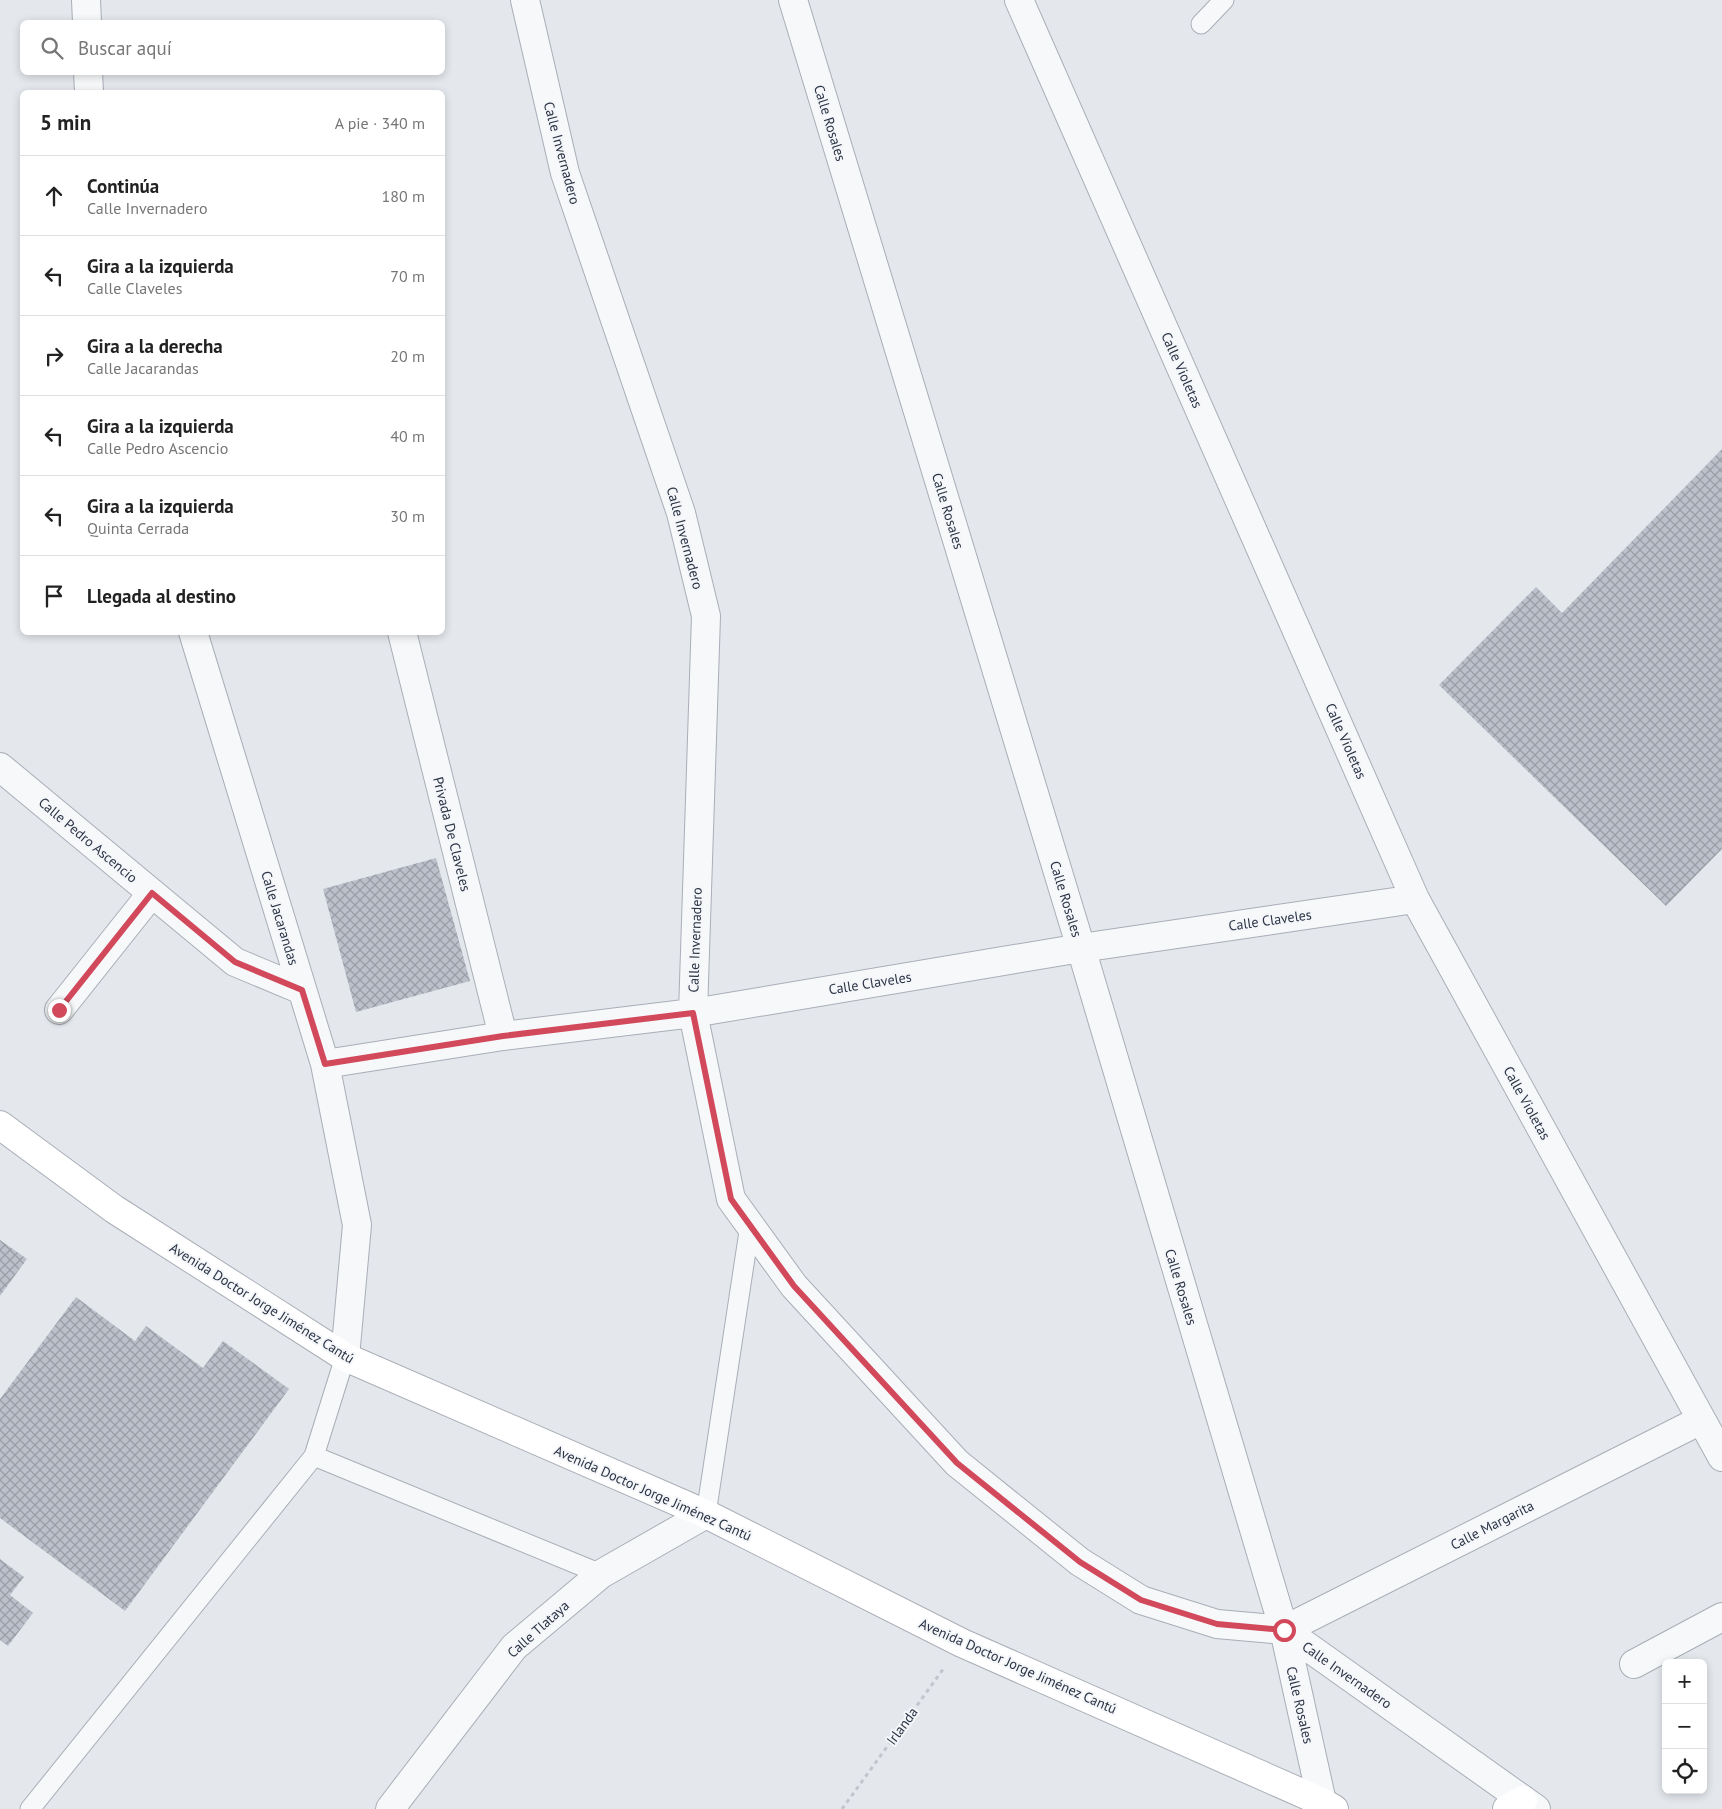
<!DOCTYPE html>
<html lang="es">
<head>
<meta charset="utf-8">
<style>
  :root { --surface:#fff; --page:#f6f6f6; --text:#222; --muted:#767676; --line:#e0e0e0 }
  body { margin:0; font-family:"PT Sans",sans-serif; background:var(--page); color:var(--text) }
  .controls { position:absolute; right:15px; bottom:15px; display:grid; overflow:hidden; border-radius:8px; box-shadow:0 2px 8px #0003 }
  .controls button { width:45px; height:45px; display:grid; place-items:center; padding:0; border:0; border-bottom:1px solid var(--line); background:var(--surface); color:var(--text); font:25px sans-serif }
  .stop { position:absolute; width:15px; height:15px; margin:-11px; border:4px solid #d1495b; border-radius:50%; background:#fff }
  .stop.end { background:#d1495b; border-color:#fff; box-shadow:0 1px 5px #0008 }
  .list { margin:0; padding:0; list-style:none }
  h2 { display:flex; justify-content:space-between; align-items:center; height:65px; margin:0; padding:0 20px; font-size:21px }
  h2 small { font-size:16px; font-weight:400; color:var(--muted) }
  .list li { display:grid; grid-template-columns:32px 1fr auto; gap:15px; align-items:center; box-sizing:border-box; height:80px; padding:0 20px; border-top:1px solid var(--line) }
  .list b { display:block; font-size:19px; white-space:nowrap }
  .list p { margin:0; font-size:16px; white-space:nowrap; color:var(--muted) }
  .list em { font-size:16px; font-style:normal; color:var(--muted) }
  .icon { flex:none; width:28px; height:28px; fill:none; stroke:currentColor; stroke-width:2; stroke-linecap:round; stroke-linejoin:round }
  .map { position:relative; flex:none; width:1722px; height:1809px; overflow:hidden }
  .search { position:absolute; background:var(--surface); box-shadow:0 2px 8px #0003; left:20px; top:20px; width:425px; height:55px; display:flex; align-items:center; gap:12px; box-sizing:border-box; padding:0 18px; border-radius:8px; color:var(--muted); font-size:19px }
  .panel { position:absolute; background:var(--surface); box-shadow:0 2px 8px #0003; left:20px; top:90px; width:425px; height:545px; border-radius:8px }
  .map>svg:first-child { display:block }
  .building { fill:url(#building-cross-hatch) }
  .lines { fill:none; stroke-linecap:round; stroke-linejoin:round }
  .service-casing { stroke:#a9aeb7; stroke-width:21 }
  .minor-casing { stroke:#a9aeb7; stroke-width:30 }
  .secondary-casing { stroke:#a9aeb7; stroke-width:30 }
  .path { stroke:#c2c5cb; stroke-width:3; stroke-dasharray:4 4; stroke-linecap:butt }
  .service { stroke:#f7f8fa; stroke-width:19 }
  .minor { stroke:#f7f8fa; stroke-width:28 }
  .secondary { stroke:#fff; stroke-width:28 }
  .route { stroke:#d1495b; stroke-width:6 }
  .labels { text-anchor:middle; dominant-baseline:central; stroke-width:4; stroke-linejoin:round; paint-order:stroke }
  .street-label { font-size:14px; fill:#2b3445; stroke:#f4f6f9 }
</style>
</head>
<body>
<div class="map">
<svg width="1722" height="1809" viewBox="0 0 1722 1809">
  <defs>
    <pattern id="building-cross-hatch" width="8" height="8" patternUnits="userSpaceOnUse" patternTransform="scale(1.25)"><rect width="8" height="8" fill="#bbc0ca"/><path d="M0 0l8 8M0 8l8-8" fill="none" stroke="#989da6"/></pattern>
  </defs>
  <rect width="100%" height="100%" fill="#e4e7ec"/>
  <path class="building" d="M1722,449v400l-56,57 -227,-221 97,-98 26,26z
    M436,858l34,123 -114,31 -33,-123z
    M0,1240l27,19 -27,37z
    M76,1297l59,44 11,-15 57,42 20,-27 66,48 -164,222 -125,-93v-119z
    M0,1559l24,18 -14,18 23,18 -25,33 -8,-6z"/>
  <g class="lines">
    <defs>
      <path id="service" d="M1201,24l23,-24
        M314,1456l287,118
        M706,1514l44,-289
        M30,1809l284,-353 31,-99"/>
      <path id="minor" d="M86,0l1,22
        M525,0l40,173 116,340 25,103 -13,397 38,186 63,87 163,177 123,99 61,38 76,24 67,6 252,179
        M793,0l288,948 203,682 38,172
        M1019,0l396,899 307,558
        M88,72l1,20
        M193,632l132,432 32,161 -12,132
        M402,632l101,404
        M0,767l235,195 67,28
        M59,1010l93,-117
        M325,1064l178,-28 190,-23 388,-65 334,-49
        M1284,1630l417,-210
        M1634,1664l88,-47
        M390,1809l124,-162 87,-73 105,-60"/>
      <path id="secondary" d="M0,1125l114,84 231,148 361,157 256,129 360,159 12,7
        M1507,1809l16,-9"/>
    </defs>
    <use href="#service" class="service-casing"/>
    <use href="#minor" class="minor-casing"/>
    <use href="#secondary" class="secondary-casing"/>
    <path class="path" d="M842,1809l102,-141"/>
    <use href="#service" class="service"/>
    <use href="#minor" class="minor"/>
    <use href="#secondary" class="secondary"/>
  </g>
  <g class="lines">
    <path class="route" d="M59,1010l93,-117 83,69 67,28 23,74 178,-28 190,-23 38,186 63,87 163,177 123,99 61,38 76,24 67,6"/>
  </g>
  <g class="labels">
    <g class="street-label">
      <text transform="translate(830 123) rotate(73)">Calle Rosales</text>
      <text transform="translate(562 153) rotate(75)">Calle Invernadero</text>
      <text transform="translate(1182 370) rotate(66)">Calle Violetas</text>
      <text transform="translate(948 511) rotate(73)">Calle Rosales</text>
      <text transform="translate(685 538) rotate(75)">Calle Invernadero</text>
      <text transform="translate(1346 741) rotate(66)">Calle Violetas</text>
      <text transform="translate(452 834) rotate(76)">Privada De Claveles</text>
      <text transform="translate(88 840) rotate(40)">Calle Pedro Ascencio</text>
      <text transform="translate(1066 899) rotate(73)">Calle Rosales</text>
      <text transform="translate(280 918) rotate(73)">Calle Jacarandas</text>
      <text transform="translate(1270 920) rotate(-8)">Calle Claveles</text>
      <text transform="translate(695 940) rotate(-88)">Calle Invernadero</text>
      <text transform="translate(870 983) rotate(-9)">Calle Claveles</text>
      <text transform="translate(1527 1103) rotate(61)">Calle Violetas</text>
      <text transform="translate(1181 1287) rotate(73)">Calle Rosales</text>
      <text transform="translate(262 1303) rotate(32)">Avenida Doctor Jorge Jiménez Cantú</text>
      <text transform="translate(653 1493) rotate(24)">Avenida Doctor Jorge Jiménez Cantú</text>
      <text transform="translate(1492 1525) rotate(-27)">Calle Margarita</text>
      <text transform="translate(538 1629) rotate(-42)">Calle Tlataya</text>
      <text transform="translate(1018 1666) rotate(24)">Avenida Doctor Jorge Jiménez Cantú</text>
      <text transform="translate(1347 1675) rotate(35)">Calle Invernadero</text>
      <text transform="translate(1300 1705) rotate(77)">Calle Rosales</text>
      <text transform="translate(902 1726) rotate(-54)">Irlanda</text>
    </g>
  </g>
</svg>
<div class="controls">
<button>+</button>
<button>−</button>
<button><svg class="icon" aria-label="locate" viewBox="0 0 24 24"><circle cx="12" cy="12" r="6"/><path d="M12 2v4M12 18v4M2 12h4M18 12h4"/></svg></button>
</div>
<div class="stop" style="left:1284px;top:1630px"></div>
<div class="stop end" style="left:59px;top:1010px"></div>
<div class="search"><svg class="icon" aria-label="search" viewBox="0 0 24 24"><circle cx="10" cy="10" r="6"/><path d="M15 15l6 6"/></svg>Buscar aquí</div>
<section class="panel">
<h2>5 min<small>A pie · 340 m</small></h2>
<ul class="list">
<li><svg class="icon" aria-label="ahead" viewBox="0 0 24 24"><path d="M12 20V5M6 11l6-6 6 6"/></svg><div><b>Continúa</b><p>Calle Invernadero</p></div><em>180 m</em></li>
<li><svg class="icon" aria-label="left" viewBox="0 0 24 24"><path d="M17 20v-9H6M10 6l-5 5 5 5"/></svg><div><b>Gira a la izquierda</b><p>Calle Claveles</p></div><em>70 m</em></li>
<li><svg class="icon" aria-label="right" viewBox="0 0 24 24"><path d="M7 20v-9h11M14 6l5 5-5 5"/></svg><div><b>Gira a la derecha</b><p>Calle Jacarandas</p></div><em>20 m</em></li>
<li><svg class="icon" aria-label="left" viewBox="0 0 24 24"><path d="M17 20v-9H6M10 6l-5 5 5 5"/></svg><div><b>Gira a la izquierda</b><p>Calle Pedro Ascencio</p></div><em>40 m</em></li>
<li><svg class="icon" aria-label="left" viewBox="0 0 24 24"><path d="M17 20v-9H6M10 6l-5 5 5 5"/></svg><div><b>Gira a la izquierda</b><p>Quinta Cerrada</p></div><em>30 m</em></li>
<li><svg class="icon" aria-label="arrive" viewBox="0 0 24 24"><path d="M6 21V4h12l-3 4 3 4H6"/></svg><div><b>Llegada al destino</b></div></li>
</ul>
</section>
</div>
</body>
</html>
